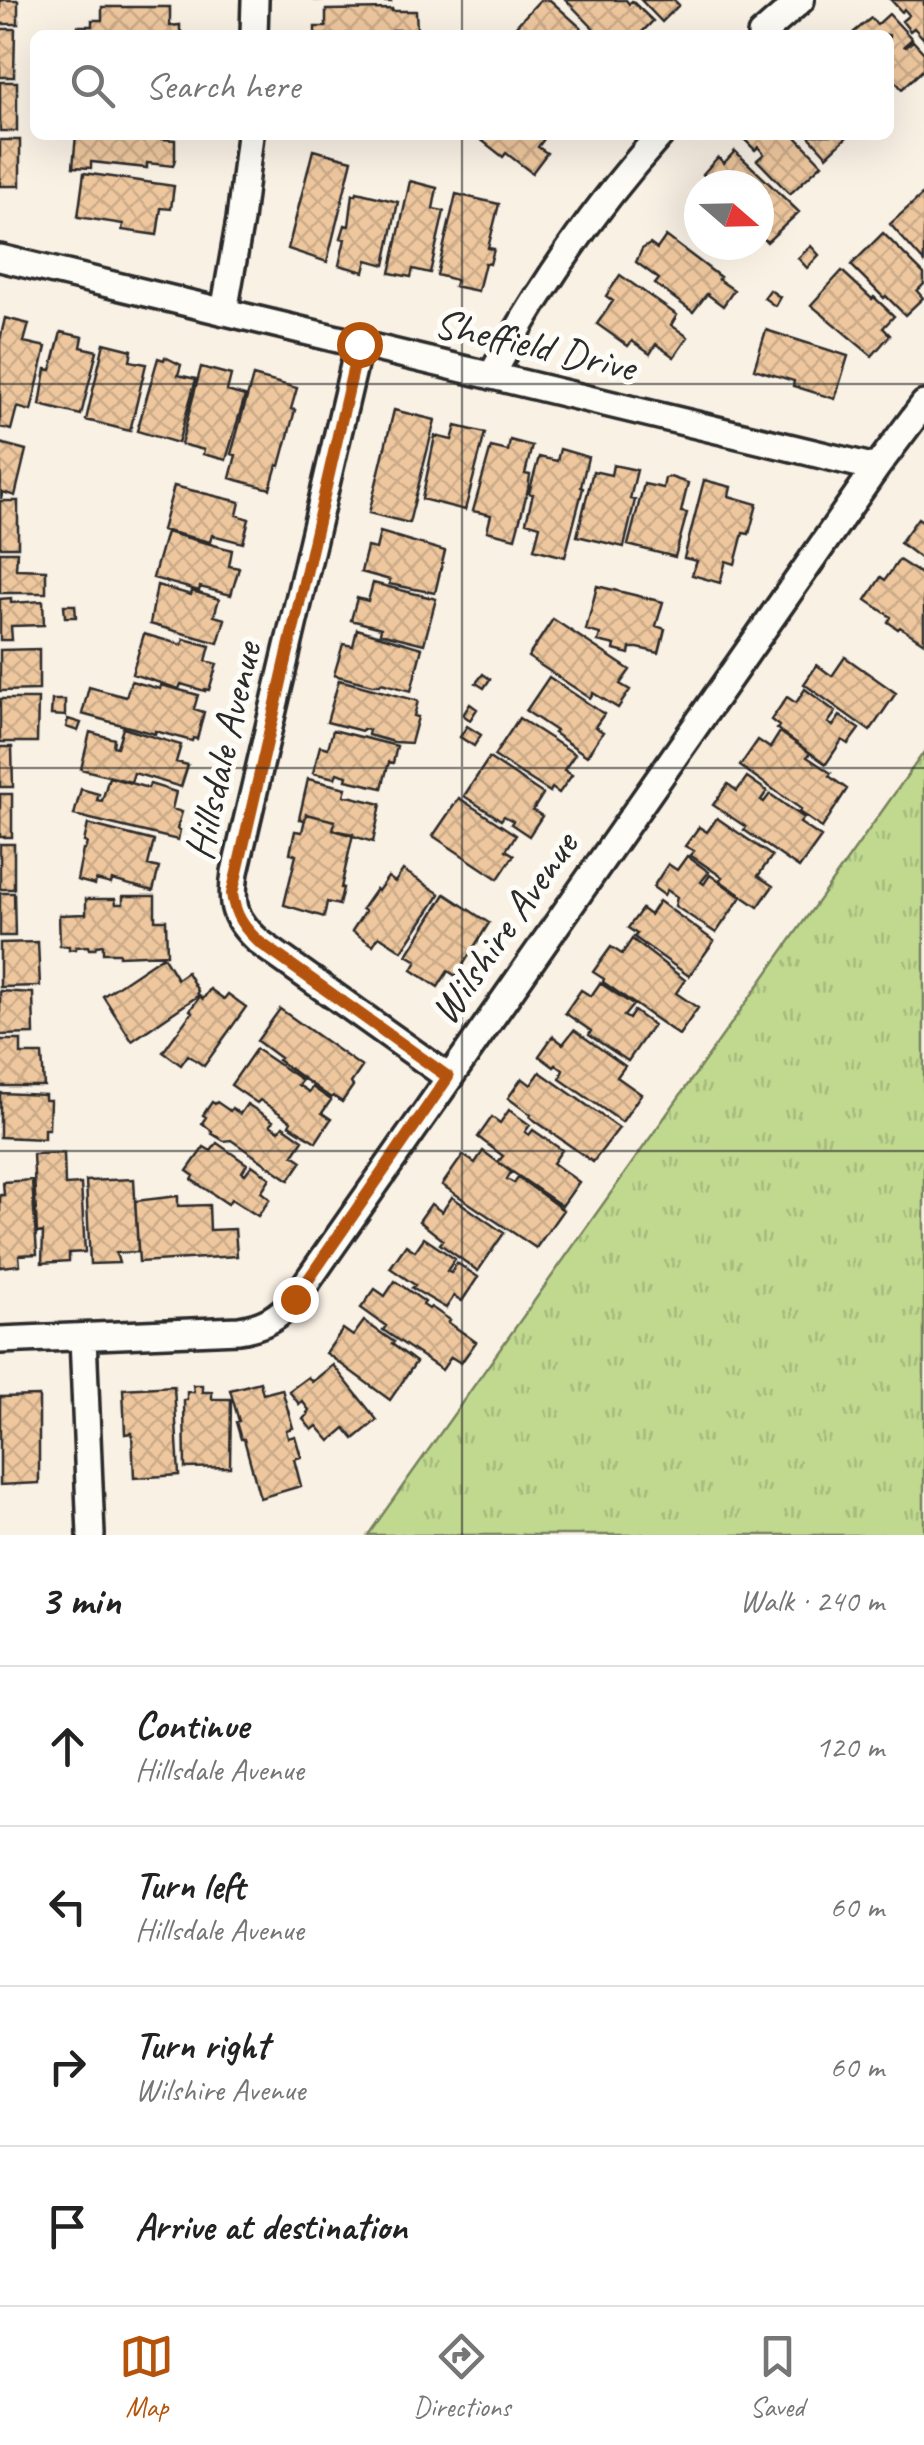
<!DOCTYPE html>
<html lang="en">
<head>
<meta charset="utf-8">
<style>
  :root { --surface:#fff; --page:#f2f2f2; --text:#222; --muted:#767676; --line:#e0e0e0; --accent:#b45309 }
  body { margin:0; font-family:Caveat,sans-serif; background:var(--page); color:var(--text) }
  .compass { position:absolute; left:684px; top:170px; width:90px; height:90px; border-radius:50%; background:var(--surface); box-shadow:0 10px 40px #0002; rotate:110deg }
  .stop { position:absolute; width:30px; height:30px; margin:-22px; border:8px solid #b45309; border-radius:50%; background:#fff }
  .stop.end { background:#b45309; border-color:#fff; box-shadow:0 2px 10px #0008 }
  .list { margin:0; padding:0; list-style:none }
  h2 { display:flex; justify-content:space-between; align-items:center; height:130px; margin:0; padding:0 40px; font-size:42px }
  h2 small { font-size:32px; font-weight:400; color:var(--muted) }
  .list li { display:grid; grid-template-columns:65px 1fr auto; gap:30px; align-items:center; box-sizing:border-box; height:160px; padding:0 40px; border-top:2px solid var(--line) }
  .list b { display:block; font-size:38px; white-space:nowrap }
  .list p { margin:0; font-size:32px; white-space:nowrap; color:var(--muted) }
  .list em { font-size:32px; font-style:normal; color:var(--muted) }
  .icon { flex:none; width:55px; height:55px; fill:none; stroke:currentColor; stroke-width:2; stroke-linecap:round; stroke-linejoin:round }
  .map { position:relative; flex:none; width:924px; height:1535px; overflow:hidden }
  .search { position:absolute; background:var(--surface); box-shadow:0 10px 40px #0002; left:30px; right:30px; top:30px; height:110px; display:flex; align-items:center; gap:25px; box-sizing:border-box; padding:0 35px; border-radius:15px; color:var(--muted); font-size:38px }
  .sheet { height:770px; background:var(--surface) }
  nav { display:flex; justify-content:space-around; align-items:center; box-sizing:border-box; height:140px; border-top:2px solid var(--line); background:var(--surface); font-size:28px; color:var(--muted) }
  nav a { display:grid; justify-items:center; gap:5px }
  nav .on { color:var(--accent) }
  .map>svg:first-child { display:block }
  .grass { fill:url(#grass-tufts); stroke:#76825d; stroke-width:2.5 }
  .building { fill:url(#building-cross-hatch); stroke:#2b2b2b; stroke-width:2.5 }
  .lines { fill:none; stroke-linecap:round; stroke-linejoin:round }
  .minor-casing { stroke:#2b2b2b; stroke-width:32 }
  .minor { stroke:#fdfcf7; stroke-width:25 }
  .route { stroke:#b45309; stroke-width:12 }
  .grid { fill:none; stroke:#2b2b2b; stroke-width:2.5; stroke-opacity:0.55 }
  .labels { text-anchor:middle; dominant-baseline:central; stroke-width:10; stroke-linejoin:round; paint-order:stroke }
  .street-label { font-size:42px; fill:#2b2b2b; stroke:#fdfcf7 }
</style>
</head>
<body>
<div class="map">
<svg width="924" height="1535" viewBox="0 0 924 1535">
  <defs>
    <pattern id="grass-tufts" width="24" height="20" patternUnits="userSpaceOnUse" patternTransform="scale(2.5)"><rect width="24" height="20" fill="#c0d98f"/><path d="M3 7l-1-3M5 7V3M7 7l1-3M15 17l-1-3M17 17v-4M19 17l1-3" fill="none" stroke="#a5ba7c"/></pattern>
    <pattern id="building-cross-hatch" width="8" height="8" patternUnits="userSpaceOnUse" patternTransform="scale(2.5)"><rect width="8" height="8" fill="#eec79e"/><path d="M0 0l8 8M0 8l8-8" fill="none" stroke="#ccab88"/></pattern>
  </defs>
  <rect width="100%" height="100%" fill="#faf1e5"/>
  <filter id="ink" filterUnits="userSpaceOnUse"><feTurbulence type="fractalNoise" baseFrequency=".01" numOctaves="2"/><feDisplacementMap in="SourceGraphic" scale="20" xChannelSelector="R" yChannelSelector="G"/><feConvolveMatrix kernelMatrix="1 2 1 2 8 2 1 2 1" color-interpolation-filters="sRGB"/></filter>
  <g filter="url(#ink)">
    <path class="grass" d="M924,752v783h-556z"/>
    <path class="building" d="M0,0h18v24h-18z
      M312,0h79v2z
      M540,0h10l39,35h-63l-10,-9z
      M566,0h60l3,4 3,-3 21,20 -12,12 2,2h-43z
      M641,0h33l5,5 -17,17z
      M891,0h33v39l-10,-11 -4,3 -8,-10 7,-6 -5,-6 -2,3z
      M102,7h68v19l10,-1v5l4,5h-106v-9h14v-6h10z
      M392,9v2h24l1,19h-24v5h-78v-8h11v-17z
      M889,14l23,25 -8,7 2,1 7,-6 11,12v16l-22,20 -13,-15v-39h-32l-3,-3 17,-14 6,7z
      M0,29h15l-1,48h-14z
      M0,82h17v49h-17z
      M76,135h86v4l13,1v19l-2,7 -26,-3v5l-56,-6v6l-18,-1z
      M475,135h72l-9,12 9,6 -15,20 -26,-20 -3,4z
      M740,135h54l28,29 -32,30 -33,-34 7,-6 -6,-7 -3,3z
      M808,135h41l-22,21z
      M0,140h20v46h-20z
      M313,150l39,10 -25,102 -39,-13z
      M735,151l64,61 -32,30 -8,-8v-49h-47l-9,-11 15,-17 6,6z
      M84,173l90,13 -3,23 -10,-1 -4,27 -35,-5 1,-6 -45,-7z
      M410,181l27,7 -4,21 11,2 -14,62 -17,-4 -2,8 -21,-4z
      M357,192l41,10 -13,63 -18,-5 -3,12 -25,-7 6,-26 -4,-1 4,-13 4,1 4,-32 3,1z
      M456,194l43,10 -11,44 6,1 -4,15 -5,-1 -7,28 -24,-5 2,-6 -19,-5z
      M922,195l2,2v65l-34,-38z
      M883,233l41,41v10l-7,7 6,7 -18,17 -19,-19 -2,2 -33,-33z
      M666,236l54,41 -2,2 16,11 -11,16 -16,-12 -14,18 -38,-28 4,-5 -23,-17 6,-13 8,-5 7,5z
      M811,246l8,9 -12,13 -9,-10z
      M842,271l30,28 2,-2 20,19 -11,12 7,7 -18,21 -61,-51z
      M620,275l57,40 -6,10 17,12 -14,20 -18,-13 -6,10 -18,-13 -4,5 -31,-22 16,-23 -7,-5z
      M770,290l10,7 -5,9 -11,-8z
      M5,318l24,6 -5,18 22,5 -15,64 -14,-4 -6,23 -11,-3v-87z
      M766,330l82,26 -13,43 -42,-13 1,-5 -40,-12z
      M61,332l22,5 -2,10 16,4 -16,64 -41,-10 6,-36 5,1z
      M104,343l28,7 -2,11 16,3 -16,67 -44,-11z
      M165,357l16,8 -3,10 18,4 -18,64 -41,-12 21,-73 6,2z
      M201,367l30,8 -4,16 18,5 -19,64 -23,-6 1,-4 -23,-6z
      M253,376l44,12 -6,21 4,1 -15,56 -3,-1 -7,24 -40,-11 6,-23 -5,-1z
      M394,410l41,10 -26,103 -40,-10z
      M456,426l29,7 -20,77 -43,-11 13,-63 17,4z
      M510,440l22,6 -7,28 5,1 -2,14 -13,49 -28,-7 4,-16 -18,-4 18,-64 17,4z
      M0,443l26,7 -11,46 -12,-4 -2,7z
      M560,449l28,8 -7,30 2,1 -18,69 -31,-8 6,-23 -14,-4 7,-28 -4,-1 10,-36 18,4z
      M613,465l24,5 -7,29 5,1 -11,47 -47,-11 16,-65 18,4z
      M670,477l18,6 -7,29 6,1 -12,44 -47,-12 16,-61 19,4 2,-10z
      M704,480l27,7 -2,9 28,8 -8,30 -6,-1 -8,31 -9,-3 -6,22 -28,-8 5,-14 -13,-3z
      M174,486l66,16 -3,13 12,4 -6,24 -31,-8 -2,7 -48,-12z
      M0,501h18v46h-18z
      M918,518l6,4v39l-24,-18z
      M166,532l66,18 -3,16 10,2 -8,27 -31,-8 -1,4 -46,-13z
      M380,532l65,19 -10,42 -46,-9 1,-4 -29,-8 6,-25 9,2z
      M0,552h17l-1,17 30,1v23h-46z
      M899,560l25,16v67l-24,-16 -2,2 -10,-7 3,-5 -25,-17 15,-23 4,3z
      M373,583l63,16 -12,45 -44,-11 1,-5 -30,-8 6,-22 11,3z
      M157,585l34,10 1,-4 27,8 -5,17 11,3 -7,24 -68,-19z
      M597,586l66,16 -7,24 9,3 -6,24 -21,-5h-8l-1,6 -15,-4 1,-5 -17,-4 2,-7 -14,-4z
      M11,598v5l32,-2 1,24 -33,1 1,14h-12v-41z
      M64,605h11l1,12h-11z
      M553,619l77,51 -10,14 10,6 -12,18 -25,-15 -3,5 -62,-41z
      M357,629l65,19 -11,43 -30,-8 -1,2h-8l-38,-10 9,-31 10,2z
      M144,634l38,11 2,-6 26,7 -4,15 11,3 -8,26 -4,-1v2l-24,-7 -2,5 -47,-15z
      M39,649v41l-39,1v-41z
      M845,657l51,36 -26,38 -66,-47 13,-19 15,11z
      M483,674l7,5 -6,9 -8,-5z
      M549,677l55,37 -9,13 8,5 -16,24 -33,-23 2,-2 -30,-20z
      M339,680l79,21 -4,15 4,1 -7,26 -17,-1 -26,-7 1,-5 -6,-1 -1,2 -35,-9z
      M131,681l29,8 1,-4 37,10 -4,14 10,3 -7,27 -4,-1 -1,3 -37,-10v3l-73,-20 7,-27 37,10z
      M805,689l31,23 -8,11 5,3 7,-10 19,13 -11,15 -6,-4 -16,24 -49,-35 2,-3 -8,-6 16,-23 9,6z
      M0,699h38l-1,43h-37z
      M52,700h13v16l-14,-1z
      M470,704l7,5 -7,11 -7,-5z
      M519,718l56,36 -11,16 8,5 -13,18 -7,-5 -2,4 -56,-36z
      M68,719l13,4 -3,8 -12,-4z
      M467,726l14,9 -7,11 -14,-9z
      M123,728l58,17 -5,17 12,3 -7,22 -47,-14 -3,9 -50,-13 9,-37 24,7 -1,7 4,1z
      M333,730l64,16 -4,17 -4,-1 -7,26 -36,-8 1,-4 -10,-3 -2,5 -22,-5 7,-27 8,2z
      M780,732l30,21 -3,4 24,16 -2,3 18,13 -25,39 -23,-16 2,-3 -61,-43 18,-26 12,8z
      M0,747h12l1,40h-13z
      M489,758l54,36 -10,16 9,6 -13,20 -18,-12 2,-3 -9,-5 -3,4 -37,-24z
      M109,777l39,11 2,-4 26,8 -4,17 10,3 -5,17 3,1 -2,10 -104,-25 7,-26 18,5 -2,6 5,1z
      M747,777l20,14 -6,9 3,2 6,-8 34,24 -4,5 21,14 -22,31 -55,-38 2,-3 -33,-22 15,-21 9,7z
      M308,779l38,9 -2,7 37,9 -8,38 -40,-12 2,-9 -29,-7 -1,6 -6,-1z
      M0,794h12v43h-12z
      M459,798l57,37 -10,15 8,5 -16,24 -65,-43z
      M306,814l29,7 -2,9 20,4 -12,54h2l-4,17 -12,-3 -3,15 -40,-12 12,-50 -6,-2 5,-22 7,1z
      M717,818l55,38 -14,20 15,10 -15,21 -39,-27 3,-3 -32,-22 4,-4 -9,-5 14,-19 8,5z
      M88,824l66,17 -6,24 11,3 -6,23 -41,-11 -1,4 -15,-4 -1,5 -18,-5 6,-30h2l2,-7 -3,-1z
      M0,844h14v45h-14z
      M687,856l22,16 -8,10 3,2 6,-9 31,22 -25,36 -41,-27 2,-9 -10,-7 -3,5 -11,-8 15,-23 9,6z
      M403,870l37,24 -38,57 -23,-15 -6,9 -21,-14 13,-20 -3,-2 14,-20 2,2 10,-14 7,5z
      M0,893h14l1,43h-15z
      M445,894l44,29 -33,53 -8,-5 -10,16 -26,-17 5,-9 -10,-6z
      M123,896h32v24h11l1,34 -48,2v-3h-16v-8l-7,1 -1,3h-6l-1,-3 -12,1v2l-7,1v-4h-9l-1,-31 27,-1v-15h29l1,5h7z
      M659,901l55,40 -25,35 -55,-39 3,-3 -9,-6 14,-19 8,6z
      M632,939l53,41 -9,13 22,15 -19,27 -76,-53 1,-3 -11,-7 18,-25 11,7z
      M38,942l2,44 -40,1v-44z
      M163,956l14,23 10,-7 11,19 -1,2 2,2 -67,46 -29,-45z
      M600,983l33,22 -9,11 5,3 5,-8 19,14 -25,36 -39,-26 2,-4 -26,-18 16,-23 10,6z
      M210,989l14,10 4,-5 18,13 -42,59 -16,-11 -7,10 -18,-13 29,-40 -2,-2 10,-14 3,3z
      M0,991l33,2 1,41 -34,1z
      M280,1009l82,58 -11,16 2,3 -11,16 -9,-6 -2,2 -53,-38 2,-2 -23,-17z
      M574,1030l51,36 -8,11 24,17 -19,28 -62,-43 3,-9 -7,-5 -2,2 -15,-11 14,-20 10,8z
      M0,1040h21v14h21l2,32h-44z
      M256,1049l46,31 -4,5 11,7 3,-5 19,13 -9,13 9,6 -15,23 -27,-17 2,-4 -31,-21 -3,3 -26,-18z
      M540,1072l79,56 -26,34 -63,-45 1,-2 -23,-17 14,-20 9,7z
      M0,1093l45,2v5h5l-1,29h-5v10l-44,-2z
      M212,1102l3,2 2,-2 13,9 2,-3 8,6 7,-10 26,17 -3,4 9,6 4,-5 20,14 -10,15 9,6 -13,19 -58,-40 -7,1 -13,-8 1,-2 -10,-8 4,-6 -3,-2z
      M509,1110l21,15 -5,7 4,3 4,-5 29,20 -9,13 26,19 -17,24 -64,-44 5,-6 -25,-19 14,-20 8,6z
      M217,1143l30,21 -5,8 3,2 7,-9 18,13 -9,14 9,7 -12,17 -27,-17 -3,5 -36,-24 2,-4 -7,-5 17,-24 7,4z
      M483,1151l28,21 -4,7 7,4 4,-6 45,33 -27,38 -94,-63 21,-30 12,8z
      M64,1153l1,32 16,-1 4,68 -16,1v8l-27,2 1,-31 -6,1 -4,-79z
      M134,1179l4,73 -22,1 3,10 -29,1 -4,-83z
      M32,1180l5,74 -18,1 1,10 -20,2v-72h4l-1,-13z
      M178,1196v10l31,-1 1,25 25,-1 2,27 -98,6 -4,-61z
      M452,1197l52,36 -26,38 -38,-27 3,-4 -24,-19 12,-17 11,8z
      M424,1238l31,21 -8,12 4,2 6,-10 21,14 -16,24 -8,-5 -8,12 -34,-20 3,-3 -25,-17 16,-23 9,6z
      M395,1281l30,21 -2,3 6,4 2,-2 19,13 -2,2 28,20 -15,21 -10,-6 -9,13 -59,-40 3,-4 -25,-18 14,-19 10,7z
      M364,1321l30,21 -2,2 24,18 -26,38 -64,-47 17,-24 10,7z
      M333,1365l44,55 -23,19 -9,-11 -15,13 -13,-15 -5,4 -9,-11 5,-5 -1,-1 2,-3 -7,-9 -3,3 -10,-13 19,-14 4,5z
      M260,1382l3,12 19,-5 11,39 -7,2 2,8 7,-2 6,21 -7,2 7,27 -41,12 -16,-59h-3l-5,-17 3,-1 -9,-31z
      M193,1385h9v7h10v7h19l-1,68 -45,1 -1,-68h3v-8h7z
      M174,1386l5,89 -45,3 -2,-45 -7,1 -2,-45z
      M39,1396v87l-39,2v-88z"/>
    <g class="lines">
      <defs>
        <path id="minor" d="M254,35l1,-35
          M761,35l40,-35
          M0,258l876,210
          M224,312l16,-92 10,-85
          M359,344l-124,528c-5,34 -1,47 24,70l189,135
          M491,376c48,-87 102,-167 169,-241
          M83,1337l8,198
          M0,1340l239,-10c25,-4 39,-12 56,-31l581,-831 48,-64"/>
      </defs>
      <use href="#minor" class="minor-casing"/>
      <use href="#minor" class="minor"/>
    </g>
  </g>
  <g class="lines" filter="url(#ink)">
    <path class="route" d="M295,1299l153,-222 -189,-135c-16,-15 -24,-27 -27,-48l127,-550"/>
  </g>
  <path class="grid" d="M462,0v35M462,135v1400M0,384h924M0,768h924M0,1151h924"/>
  <g class="labels">
    <g class="street-label">
      <text transform="translate(535 345) rotate(13)">Sheffield Drive</text>
      <text transform="translate(223 751) rotate(-77)">Hillsdale Avenue</text>
      <text transform="translate(504 928) rotate(-55)">Wilshire Avenue</text>
    </g>
  </g>
</svg>
<svg class="compass" viewBox="-18 -18 36 36"><path d="M0-13l5 13h-10z" fill="#e53935"/><path d="M0 13l5-13h-10z" fill="#767676"/></svg>
<div class="stop" style="left:359px;top:344px"></div>
<div class="stop end" style="left:295px;top:1299px"></div>
<div class="search"><svg class="icon" aria-label="search" viewBox="0 0 24 24"><circle cx="10" cy="10" r="6"/><path d="M15 15l6 6"/></svg>Search here</div>
</div>
<section class="sheet">
<h2>3 min<small>Walk · 240 m</small></h2>
<ul class="list">
<li><svg class="icon" aria-label="ahead" viewBox="0 0 24 24"><path d="M12 20V5M6 11l6-6 6 6"/></svg><div><b>Continue</b><p>Hillsdale Avenue</p></div><em>120 m</em></li>
<li><svg class="icon" aria-label="left" viewBox="0 0 24 24"><path d="M17 20v-9H6M10 6l-5 5 5 5"/></svg><div><b>Turn left</b><p>Hillsdale Avenue</p></div><em>60 m</em></li>
<li><svg class="icon" aria-label="right" viewBox="0 0 24 24"><path d="M7 20v-9h11M14 6l5 5-5 5"/></svg><div><b>Turn right</b><p>Wilshire Avenue</p></div><em>60 m</em></li>
<li><svg class="icon" aria-label="arrive" viewBox="0 0 24 24"><path d="M6 21V4h12l-3 4 3 4H6"/></svg><div><b>Arrive at destination</b></div></li>
</ul>
</section>
<nav>
<a class="on"><svg class="icon" aria-label="map" viewBox="0 0 24 24"><path d="M3 6l6-2 6 2 6-2v14l-6 2-6-2-6 2zM9 4v14M15 6v14"/></svg>Map</a>
<a><svg class="icon" aria-label="directions" viewBox="0 0 24 24"><path d="M12 3l9 9-9 9-9-9zM9 14v-3h6M13 9l2 2-2 2"/></svg>Directions</a>
<a><svg class="icon" aria-label="saved" viewBox="0 0 24 24"><path d="M7 4h10v16l-5-4-5 4z"/></svg>Saved</a>
</nav>
</body>
</html>
